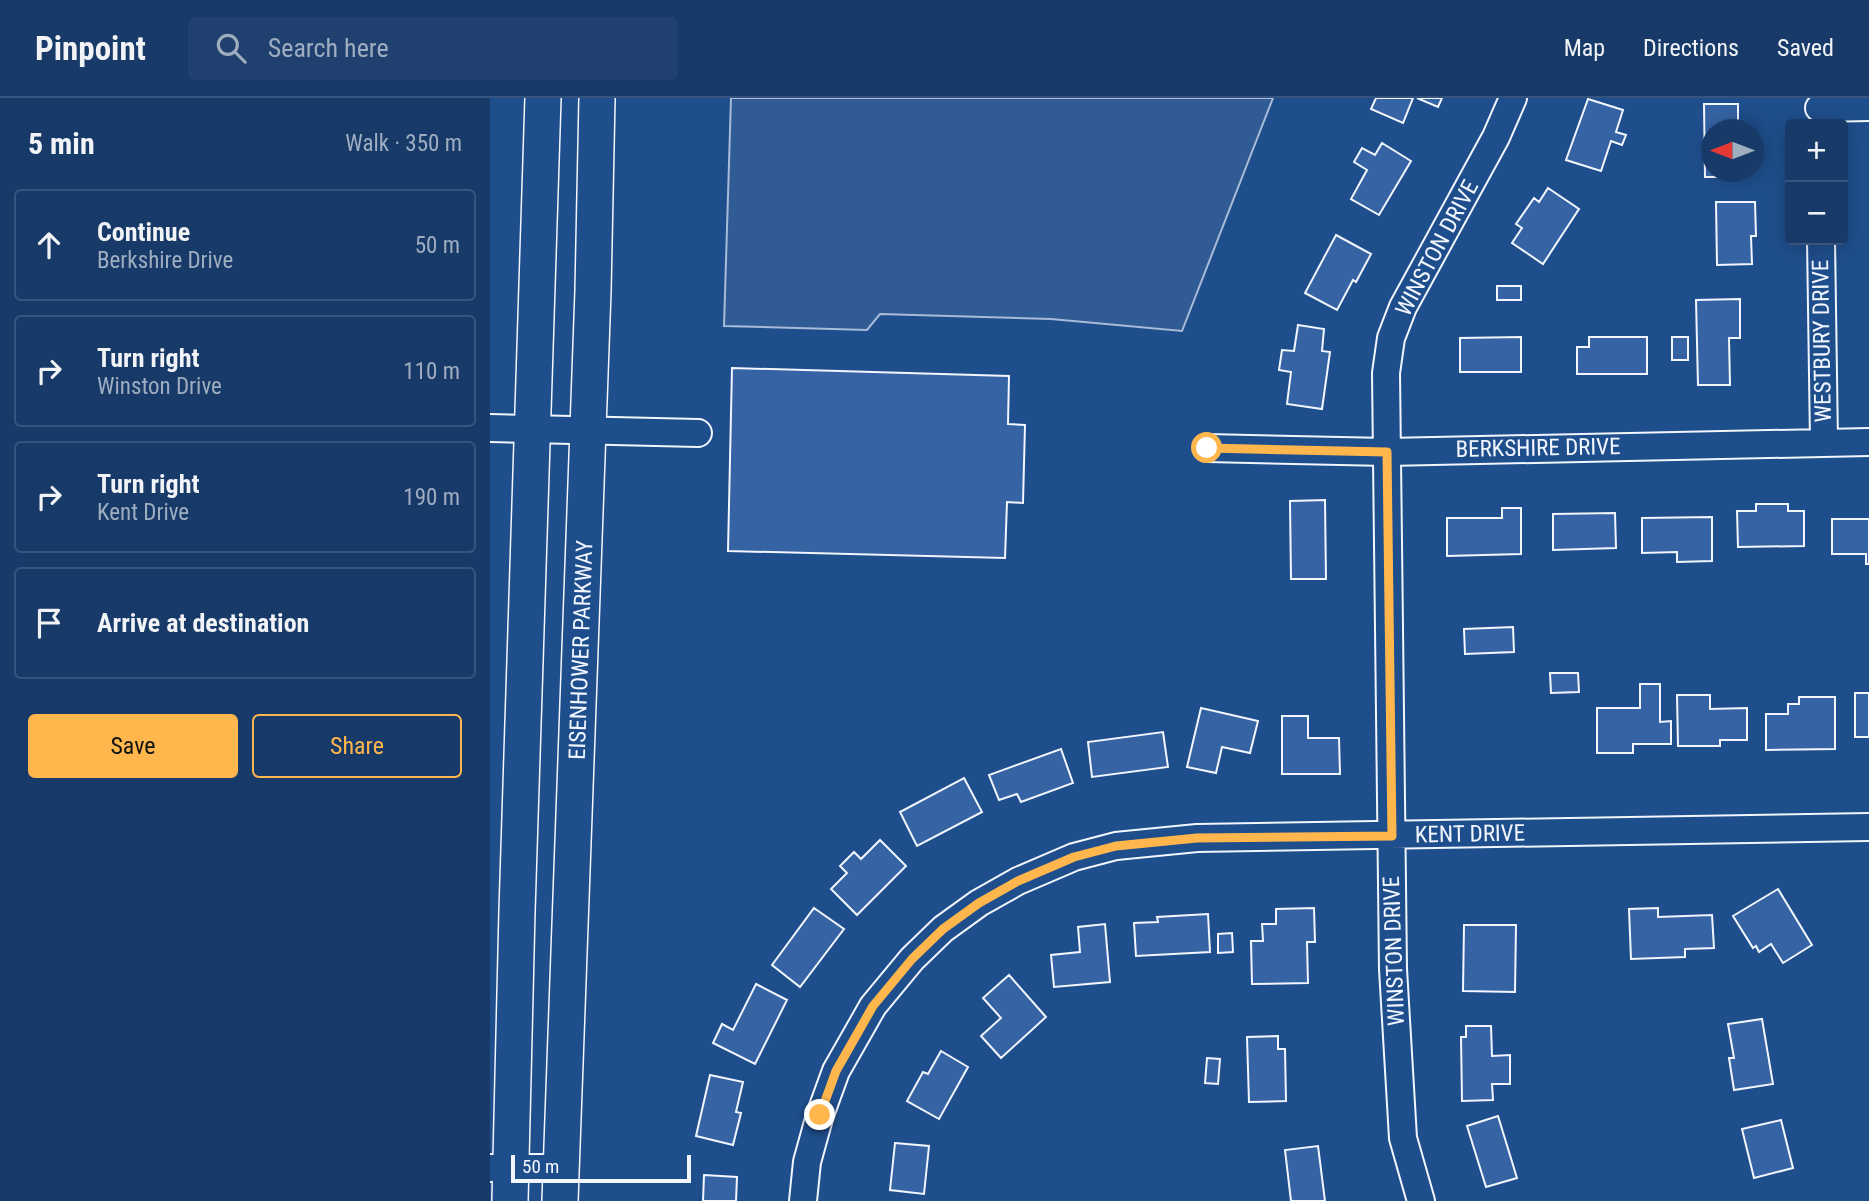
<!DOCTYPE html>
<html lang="en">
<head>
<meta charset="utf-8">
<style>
  :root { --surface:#173a69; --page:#20416f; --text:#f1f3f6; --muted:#9eadc0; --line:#36547d; --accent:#ffb74d }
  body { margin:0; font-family:"Roboto Condensed",sans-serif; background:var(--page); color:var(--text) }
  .controls { position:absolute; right:21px; top:21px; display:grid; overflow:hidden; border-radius:7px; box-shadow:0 4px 18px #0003 }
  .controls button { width:63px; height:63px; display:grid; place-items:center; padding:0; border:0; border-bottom:2px solid var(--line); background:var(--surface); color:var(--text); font:35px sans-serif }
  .compass { position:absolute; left:1211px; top:21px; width:63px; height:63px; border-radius:50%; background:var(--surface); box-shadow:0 4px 18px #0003; rotate:270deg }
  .scale { position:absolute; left:21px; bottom:18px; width:180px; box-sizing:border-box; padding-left:7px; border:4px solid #f2f6ff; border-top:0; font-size:19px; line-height:24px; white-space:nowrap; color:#f2f6ff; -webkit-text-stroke:5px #1f4e8c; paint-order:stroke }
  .stop { position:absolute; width:21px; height:21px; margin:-16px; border:5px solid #ffb74d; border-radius:50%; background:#fff }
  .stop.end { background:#ffb74d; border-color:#fff; box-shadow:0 2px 7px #0008 }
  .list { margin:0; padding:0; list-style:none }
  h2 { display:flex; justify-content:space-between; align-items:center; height:91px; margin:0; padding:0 28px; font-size:30px }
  h2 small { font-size:23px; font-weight:400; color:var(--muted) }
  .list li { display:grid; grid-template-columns:46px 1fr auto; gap:21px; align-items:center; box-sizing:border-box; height:112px; margin:0 14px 14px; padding:0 14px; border:2px solid var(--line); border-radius:7px }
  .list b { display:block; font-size:26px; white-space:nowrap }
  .list p { margin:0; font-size:23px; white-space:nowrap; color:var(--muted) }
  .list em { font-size:23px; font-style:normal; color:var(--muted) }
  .actions { display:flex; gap:14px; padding:21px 28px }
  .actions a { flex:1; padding:16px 0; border:2px solid var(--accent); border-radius:7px; text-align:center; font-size:24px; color:var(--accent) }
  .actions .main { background:var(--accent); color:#111 }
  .icon { flex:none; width:38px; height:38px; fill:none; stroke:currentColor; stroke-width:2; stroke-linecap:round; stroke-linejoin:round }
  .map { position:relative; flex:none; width:1379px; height:1103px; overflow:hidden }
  header { display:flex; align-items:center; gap:42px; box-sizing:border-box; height:98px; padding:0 35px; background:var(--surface); border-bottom:2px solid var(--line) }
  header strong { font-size:33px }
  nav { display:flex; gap:38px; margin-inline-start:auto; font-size:24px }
  .search { width:490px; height:63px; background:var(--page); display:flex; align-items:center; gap:18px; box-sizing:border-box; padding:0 24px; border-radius:7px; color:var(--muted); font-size:26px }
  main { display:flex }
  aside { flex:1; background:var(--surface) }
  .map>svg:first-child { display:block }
  .built { fill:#305b95; stroke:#a8bbd7; stroke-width:2 }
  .building { fill:#3563a3; stroke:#f2f6ff; stroke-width:2 }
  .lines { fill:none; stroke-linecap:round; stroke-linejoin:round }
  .minor-casing { stroke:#f2f6ff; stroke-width:30 }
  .major-casing { stroke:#f2f6ff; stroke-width:38 }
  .minor { stroke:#1f4e8c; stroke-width:26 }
  .major { stroke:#1f4e8c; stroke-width:35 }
  .route { stroke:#ffb74d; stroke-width:9 }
  .labels { text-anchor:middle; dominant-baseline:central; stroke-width:5; stroke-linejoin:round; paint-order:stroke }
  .street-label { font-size:23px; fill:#f2f6ff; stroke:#1f4e8c }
</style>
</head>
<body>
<header>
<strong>Pinpoint</strong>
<div class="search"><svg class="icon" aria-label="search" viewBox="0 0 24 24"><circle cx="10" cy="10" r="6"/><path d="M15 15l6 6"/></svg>Search here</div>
<nav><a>Map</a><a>Directions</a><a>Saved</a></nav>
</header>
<main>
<aside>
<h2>5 min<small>Walk · 350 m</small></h2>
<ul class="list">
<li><svg class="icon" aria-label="ahead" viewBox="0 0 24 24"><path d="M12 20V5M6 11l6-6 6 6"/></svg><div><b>Continue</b><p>Berkshire Drive</p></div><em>50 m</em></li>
<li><svg class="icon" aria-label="right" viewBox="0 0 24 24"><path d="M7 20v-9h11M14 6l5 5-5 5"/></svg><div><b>Turn right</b><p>Winston Drive</p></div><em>110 m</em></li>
<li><svg class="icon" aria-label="right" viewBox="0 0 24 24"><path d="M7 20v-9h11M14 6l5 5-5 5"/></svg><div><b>Turn right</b><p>Kent Drive</p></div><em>190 m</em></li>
<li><svg class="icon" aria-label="arrive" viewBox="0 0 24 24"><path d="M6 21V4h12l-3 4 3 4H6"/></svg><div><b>Arrive at destination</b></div></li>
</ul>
<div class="actions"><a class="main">Save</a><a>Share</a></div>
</aside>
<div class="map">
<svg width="1379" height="1103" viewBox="0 0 1379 1103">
  <rect width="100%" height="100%" fill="#1f4e8c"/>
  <path class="built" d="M241,0h542l-91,233 -131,-12 -171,-5 -13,16 -143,-4z"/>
  <path class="building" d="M886,0h37l-10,25 -32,-14z
    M927,0h25l-4,9z
    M1098,1l35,11 -7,22 10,3 -4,10 -11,-4 -10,30 -35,-11z
    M1214,6h34v26h-26v42h26v5h-33z
    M892,45l29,18 -32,54 -28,-16 16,-29 -13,-8 8,-14 13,7z
    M1058,90l31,21 -36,55 -31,-21 10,-15 -6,-4 18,-26 5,4z
    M1226,104h39l1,34h-5l1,28 -35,1z
    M846,137l35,19 -15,28 -3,-2 -16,30 -32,-17z
    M1007,188h24v14h-24z
    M1250,201v39h-11l1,47h-32l-2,-85z
    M808,227l26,4 -2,22 8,1 -8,57 -35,-5 4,-32 -12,-2 3,-20 12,1z
    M1031,239v35h-61v-34z
    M1099,239h58v37h-70v-27h12z
    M1182,239h16v23h-16z
    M242,270l277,8 -1,48 17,1 -2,78 -16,-1 -2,56 -277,-7z
    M835,402l1,79h-35l-1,-78z
    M1266,406h32v7h16v35l-66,1 -1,-36h19z
    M1012,410h19v46l-74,2v-38h55z
    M1125,415l1,35 -63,2v-36z
    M1222,419v44l-35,1v-10l-35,1v-35z
    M1342,421h37v45h-3v-10h-34z
    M1023,529l1,25 -49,2 -1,-25z
    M1060,575h28l1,19 -28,1z
    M1150,586h20v38l11,-1v23h-38v9h-36v-45h43z
    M1365,595h14v44h-14z
    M1187,597h33v14l37,-1v32h-27v6h-42z
    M1309,599h36v52l-69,1v-36h22v-10h11z
    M711,610l57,13 -8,32 -28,-6 -6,26 -29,-6z
    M792,618h26v22h31l1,36h-58z
    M673,634l5,35 -76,10 -4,-35z
    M571,651l12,34 -52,19 -4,-8 -18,6 -10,-25z
    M474,680l18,34 -65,34 -17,-34z
    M390,742l26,26 -49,49 -26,-26 16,-16 -7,-7 14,-14 7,7z
    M1288,791l34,56 -29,18 -12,-19 -12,8 -3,-6 -3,2 -20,-32z
    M324,810l30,21 -44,58 -28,-22z
    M824,810l1,34h-8l1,41 -56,1 -1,-43h12l-1,-17h14v-15z
    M1168,810v9l54,-2 2,33 -29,1v8l-54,2 -2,-50z
    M718,816l2,38 -74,4 -2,-33 24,-1 -1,-5z
    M615,826l5,58 -56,5 -3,-32 29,-3 -2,-25z
    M974,827h52l-1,67 -52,-1z
    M742,835l1,19 -15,1v-19z
    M519,877l37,42 -45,41 -20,-22 20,-18 -18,-20z
    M266,886l31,16 -32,64 -42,-21 9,-19 11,6z
    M1272,921l11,65 -39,6 -5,-32h5l-6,-34z
    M976,928h25l1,30 18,-1v29h-18l1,16 -31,1 -1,-64h5z
    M788,938v13h7l1,52 -37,1 -2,-65z
    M451,953l27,16 -29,52 -32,-18 16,-29 5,2z
    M717,960l13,1 -2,25 -13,-1z
    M220,977l33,7 -7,30 5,1 -8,32 -37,-9z
    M1008,1018l19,62 -31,9 -19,-61z
    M1291,1022l12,48 -39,10 -12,-49z
    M405,1045l34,3 -5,48 -34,-4z
    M828,1048l7,55h-34l-6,-51z
    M214,1077l33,2 -1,24h-33z"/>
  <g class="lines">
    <defs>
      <path id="minor" d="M1329,10l50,-1
        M1331,142l3,202
        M0,330l208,5
        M717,350l180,4 482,-10
        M0,1070h71
        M313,1103l4,-39 13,-47 16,-44 37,-65 39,-47 31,-30 36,-26 39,-22 56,-24 42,-11 81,-8 672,-11
        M931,1103l-18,-63 -10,-169 -7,-596 5,-35 12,-31 93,-170 17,-39"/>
      <path id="major" d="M20,1103l7,-290 26,-813
        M70,1103l33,-910 4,-193"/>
    </defs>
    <use href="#minor" class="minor-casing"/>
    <use href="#major" class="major-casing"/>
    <use href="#minor" class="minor"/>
    <use href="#major" class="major"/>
  </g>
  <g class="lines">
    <path class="route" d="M330,1017l16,-44 37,-65 39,-47 31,-30 36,-26 39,-22 56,-24 42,-11 81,-8 195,-2 -5,-384 -180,-4"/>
  </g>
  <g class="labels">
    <g class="street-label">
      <text transform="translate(947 150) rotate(-62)">WINSTON DRIVE</text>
      <text transform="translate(1332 243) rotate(-91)">WESTBURY DRIVE</text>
      <text transform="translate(1048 350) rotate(-1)">BERKSHIRE DRIVE</text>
      <text transform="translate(91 552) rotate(-88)">EISENHOWER PARKWAY</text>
      <text transform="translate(980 736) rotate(-1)">KENT DRIVE</text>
      <text transform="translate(904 853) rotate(-92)">WINSTON DRIVE</text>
    </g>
  </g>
</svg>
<div class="controls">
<button>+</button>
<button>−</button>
</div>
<svg class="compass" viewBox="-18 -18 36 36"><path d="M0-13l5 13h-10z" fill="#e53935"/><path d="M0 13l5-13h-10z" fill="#9eadc0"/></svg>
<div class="scale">50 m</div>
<div class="stop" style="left:717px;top:350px"></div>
<div class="stop end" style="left:330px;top:1017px"></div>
</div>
</main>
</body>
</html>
